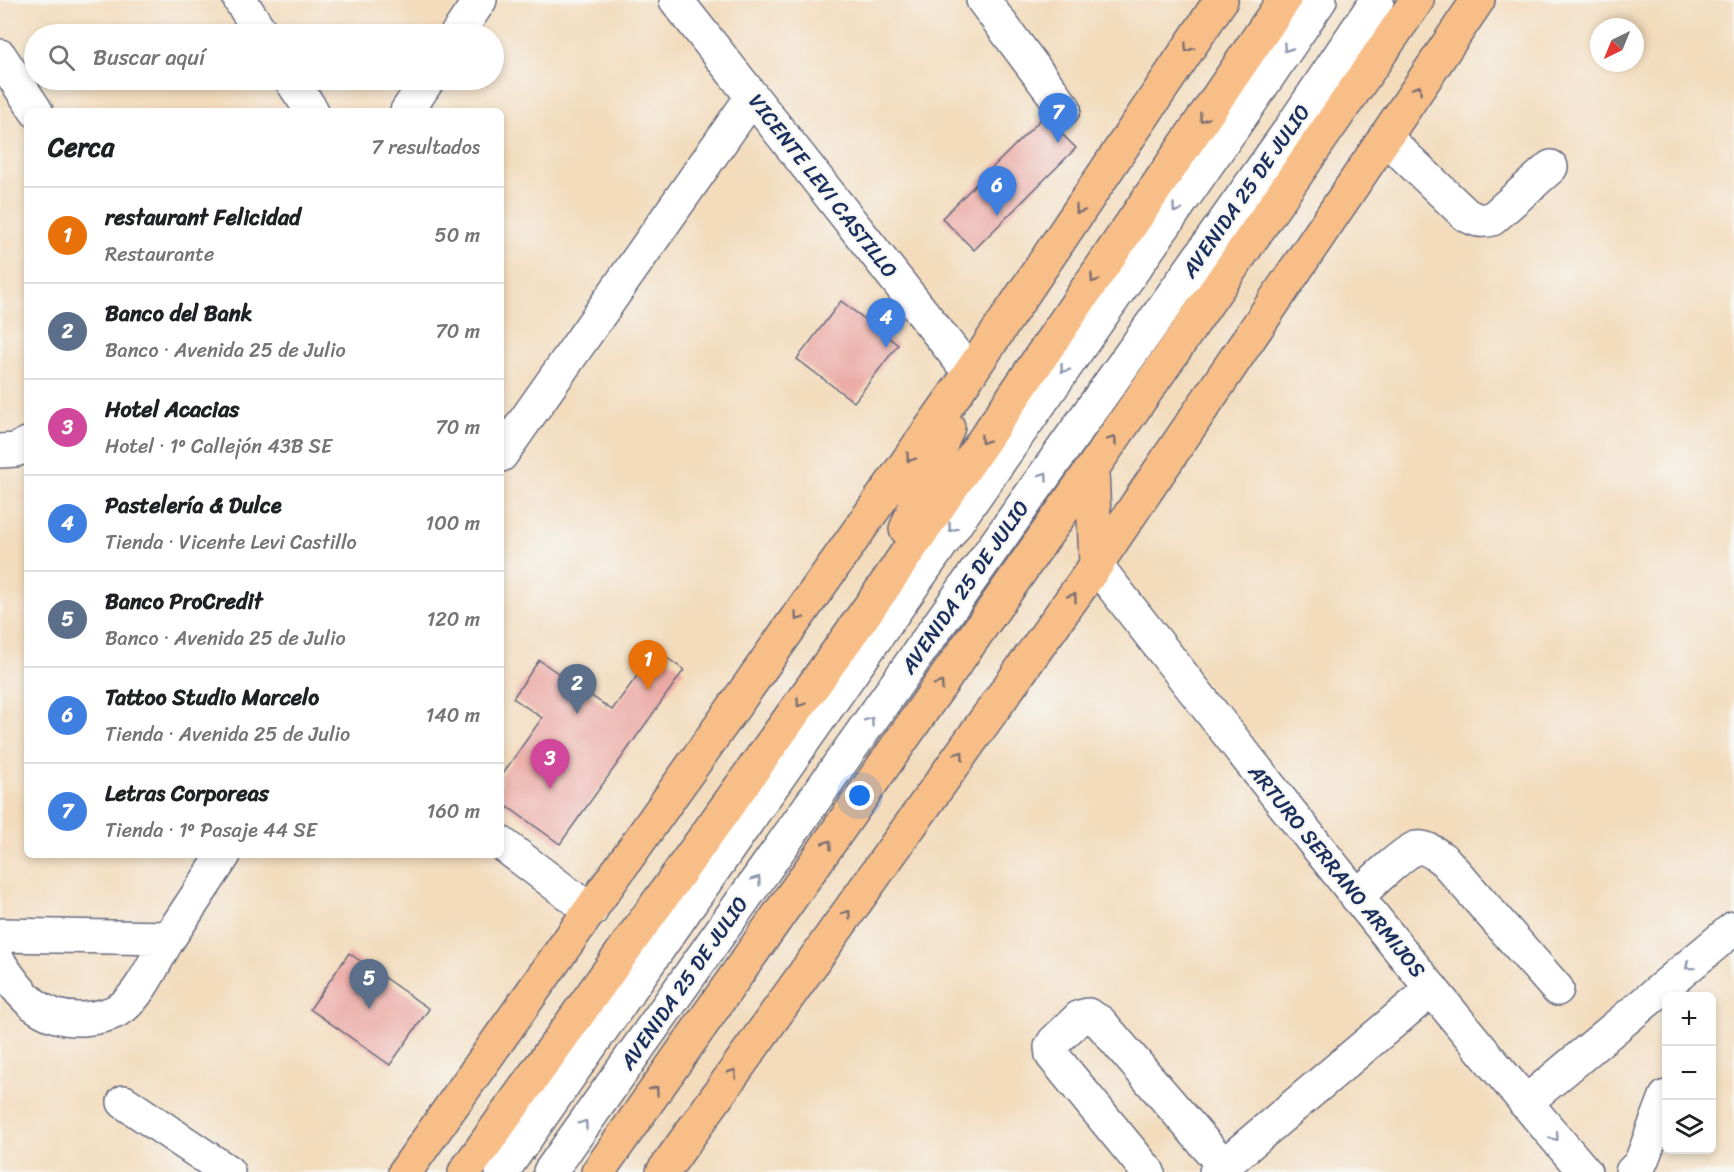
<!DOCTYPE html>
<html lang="es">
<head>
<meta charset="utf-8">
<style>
  :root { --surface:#fff; --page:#f6f6f6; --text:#202124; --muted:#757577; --line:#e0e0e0; --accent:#d1495b }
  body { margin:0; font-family:Sriracha,sans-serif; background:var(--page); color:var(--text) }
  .controls { position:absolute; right:18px; bottom:18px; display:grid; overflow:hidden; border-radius:9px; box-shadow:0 3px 9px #0003 }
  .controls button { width:54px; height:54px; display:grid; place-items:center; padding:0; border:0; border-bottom:2px solid var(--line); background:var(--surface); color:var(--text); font:30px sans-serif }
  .compass { position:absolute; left:1590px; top:18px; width:54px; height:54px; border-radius:50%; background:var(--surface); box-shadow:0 3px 9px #0003; rotate:223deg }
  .you { position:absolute; left:860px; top:796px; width:21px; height:21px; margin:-15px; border:4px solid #fff; border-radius:50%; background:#1a73e8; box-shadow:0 0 0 9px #1a73e833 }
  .badge { display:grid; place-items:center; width:39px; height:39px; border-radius:50%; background:var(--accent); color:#fff; font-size:20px; font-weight:700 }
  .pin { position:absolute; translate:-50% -50px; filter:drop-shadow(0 2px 3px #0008) }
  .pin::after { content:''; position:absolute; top:32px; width:21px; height:18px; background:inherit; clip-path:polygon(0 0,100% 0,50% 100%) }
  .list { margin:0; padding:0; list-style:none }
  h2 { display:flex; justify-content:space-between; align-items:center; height:78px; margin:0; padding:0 24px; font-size:26px }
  h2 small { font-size:20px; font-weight:400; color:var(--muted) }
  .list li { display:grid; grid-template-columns:39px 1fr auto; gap:18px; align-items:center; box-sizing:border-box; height:96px; padding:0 24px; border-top:2px solid var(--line) }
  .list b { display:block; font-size:22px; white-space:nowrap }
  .list p { margin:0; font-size:20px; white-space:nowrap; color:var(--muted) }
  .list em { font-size:20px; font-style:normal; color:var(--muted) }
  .icon { flex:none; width:33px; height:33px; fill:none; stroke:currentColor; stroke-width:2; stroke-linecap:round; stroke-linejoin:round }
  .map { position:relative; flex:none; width:1734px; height:1172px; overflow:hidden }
  .search { position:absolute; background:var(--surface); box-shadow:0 3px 9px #0003; left:24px; top:24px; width:480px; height:66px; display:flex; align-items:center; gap:15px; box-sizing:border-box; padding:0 21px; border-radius:33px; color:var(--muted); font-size:22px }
  .panel { position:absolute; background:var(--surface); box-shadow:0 3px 9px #0003; left:24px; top:108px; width:480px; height:750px; border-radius:9px }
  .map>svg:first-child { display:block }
  .building { fill:#ecaaa5 }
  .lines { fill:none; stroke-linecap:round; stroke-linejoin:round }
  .minor-casing { stroke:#676b7f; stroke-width:36 }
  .major-casing { stroke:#676b7f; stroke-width:36 }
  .minor { stroke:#fff; stroke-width:33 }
  .major { stroke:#f7be88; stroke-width:33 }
  .oneway { stroke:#7e6f71 }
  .oneway2 { stroke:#8d97ae }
  .labels { text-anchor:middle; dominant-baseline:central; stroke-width:4.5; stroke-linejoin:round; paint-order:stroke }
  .street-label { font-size:21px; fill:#1b2f5e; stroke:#f6f6f2 }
</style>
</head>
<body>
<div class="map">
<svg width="1734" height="1172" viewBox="0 0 1734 1172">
  <rect width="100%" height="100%" fill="#f6f6f2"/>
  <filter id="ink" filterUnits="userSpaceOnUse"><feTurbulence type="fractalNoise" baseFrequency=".0167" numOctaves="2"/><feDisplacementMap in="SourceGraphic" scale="12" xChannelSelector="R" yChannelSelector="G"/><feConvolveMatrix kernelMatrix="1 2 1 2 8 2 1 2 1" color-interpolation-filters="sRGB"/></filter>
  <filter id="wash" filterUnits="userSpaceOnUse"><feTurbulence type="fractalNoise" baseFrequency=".008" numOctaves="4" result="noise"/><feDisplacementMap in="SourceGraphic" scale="24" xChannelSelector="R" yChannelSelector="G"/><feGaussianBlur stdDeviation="1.35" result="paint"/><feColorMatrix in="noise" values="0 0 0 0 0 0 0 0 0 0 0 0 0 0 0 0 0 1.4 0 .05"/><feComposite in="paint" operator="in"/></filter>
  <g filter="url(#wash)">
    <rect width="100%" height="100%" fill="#f3dbbc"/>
    <g id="blocks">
      <path class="building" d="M1044,116l32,32 -102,102 -32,-32z
        M841,301l57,44 -44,57 -57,-43z
        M656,650l28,20 -124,174 -59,-42v-26l41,-58 -29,-20 26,-38 73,50z
        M349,953l80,56 -39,56 -80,-56z"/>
    </g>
  </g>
  <g filter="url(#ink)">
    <use href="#blocks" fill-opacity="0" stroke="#676b7f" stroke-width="1.5"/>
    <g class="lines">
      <defs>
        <path id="minor" d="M240,0l22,34
          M676,0l294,373
          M983,0l81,108
          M457,34l23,-34
          M0,56l36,55
          M291,80l21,31
          M407,111l21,-31
          M1385,137l80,77c10,6 16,8 27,5l59,-52
          M0,451l16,-1 11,-6
          M501,455l251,-358
          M1096,565c160,204 319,410 489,607
          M501,843l90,68
          M1357,897c10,-10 48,-46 59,-49 11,-2 21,7 29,13l112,128
          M0,935l169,3 55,-83
          M0,964c21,32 41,57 83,55 13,-1 29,-4 40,-12 19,-15 33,-49 46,-69
          M124,1102l104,70
          M1525,1103l209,-175
          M502,1172l748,-1069 70,-103
          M550,1172l739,-1041 88,-131
          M1148,1172l-96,-117 -1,-8 3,-5 26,-25 8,-2 12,7 124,144
          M1216,1172l216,-183
          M1632,1172l8,-8 3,-7 23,-60"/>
        <path id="major" d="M1092,469l4,96
          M906,529l42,-102
          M405,1172l565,-799 251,-373
          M465,1172l416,-581 403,-591
          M598,1172l494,-703 325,-469
          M663,1172l433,-607 382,-565"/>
      </defs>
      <use href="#minor" class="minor-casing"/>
      <use href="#major" class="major-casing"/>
      <use href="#minor" class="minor"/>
      <use href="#major" class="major"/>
    </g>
    <defs><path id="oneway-chevron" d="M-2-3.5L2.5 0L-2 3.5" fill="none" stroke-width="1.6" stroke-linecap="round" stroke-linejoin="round" transform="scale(1.5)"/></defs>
    <g class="oneway">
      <use href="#oneway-chevron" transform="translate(1188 48) rotate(124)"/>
      <use href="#oneway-chevron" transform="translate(1418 89) rotate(-56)"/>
      <use href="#oneway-chevron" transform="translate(1203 118) rotate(124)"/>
      <use href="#oneway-chevron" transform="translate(1079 210) rotate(124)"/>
      <use href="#oneway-chevron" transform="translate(1094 279) rotate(124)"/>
      <use href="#oneway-chevron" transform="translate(984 440) rotate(124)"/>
      <use href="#oneway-chevron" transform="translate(1113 440) rotate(-55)"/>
      <use href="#oneway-chevron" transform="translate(910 458) rotate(125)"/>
      <use href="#oneway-chevron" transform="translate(1073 597) rotate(-55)"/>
      <use href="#oneway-chevron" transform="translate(798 617) rotate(125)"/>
      <use href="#oneway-chevron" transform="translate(940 685) rotate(-55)"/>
      <use href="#oneway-chevron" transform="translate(800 703) rotate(126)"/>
      <use href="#oneway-chevron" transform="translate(960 755) rotate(-55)"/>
      <use href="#oneway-chevron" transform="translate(828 844) rotate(-55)"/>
      <use href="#oneway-chevron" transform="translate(847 914) rotate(-55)"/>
      <use href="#oneway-chevron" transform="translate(733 1073) rotate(-55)"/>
      <use href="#oneway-chevron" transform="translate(655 1090) rotate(-55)"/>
    </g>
    <g class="oneway2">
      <use href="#oneway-chevron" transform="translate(1287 48) rotate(124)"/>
      <use href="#oneway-chevron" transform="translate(1176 209) rotate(125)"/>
      <use href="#oneway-chevron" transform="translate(1064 369) rotate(125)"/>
      <use href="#oneway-chevron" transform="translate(1044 476) rotate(-55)"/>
      <use href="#oneway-chevron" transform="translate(952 528) rotate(125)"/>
      <use href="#oneway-chevron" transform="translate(870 721) rotate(-55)"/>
      <use href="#oneway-chevron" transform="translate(757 880) rotate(-55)"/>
      <use href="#oneway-chevron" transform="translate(1689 966) rotate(140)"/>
      <use href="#oneway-chevron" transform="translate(584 1124) rotate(-55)"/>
      <use href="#oneway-chevron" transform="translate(1555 1137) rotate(49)"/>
    </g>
  </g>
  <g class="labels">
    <g class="street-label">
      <text transform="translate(823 186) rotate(52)">VICENTE LEVI CASTILLO</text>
      <text transform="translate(1246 191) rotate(-55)">AVENIDA 25 DE JULIO</text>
      <text transform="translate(965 587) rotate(-55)">AVENIDA 25 DE JULIO</text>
      <text transform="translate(1337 871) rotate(51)">ARTURO SERRANO ARMIJOS</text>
      <text transform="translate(684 983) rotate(-55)">AVENIDA 25 DE JULIO</text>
    </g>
  </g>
</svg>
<div class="controls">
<button>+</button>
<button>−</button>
<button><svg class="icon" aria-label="layers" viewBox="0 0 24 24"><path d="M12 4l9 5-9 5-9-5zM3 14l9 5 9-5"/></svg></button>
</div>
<svg class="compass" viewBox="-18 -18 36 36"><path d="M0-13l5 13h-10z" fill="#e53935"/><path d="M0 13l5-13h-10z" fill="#757577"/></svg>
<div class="you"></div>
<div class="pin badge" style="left:648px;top:690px;background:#e8710a">1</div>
<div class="pin badge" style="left:577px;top:714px;background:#5c6f8a">2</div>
<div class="pin badge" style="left:550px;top:789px;background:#d1479c">3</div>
<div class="pin badge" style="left:886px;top:348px;background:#3f7fe0">4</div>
<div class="pin badge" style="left:369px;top:1009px;background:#5c6f8a">5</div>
<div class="pin badge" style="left:997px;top:216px;background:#3f7fe0">6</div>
<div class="pin badge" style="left:1058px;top:143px;background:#3f7fe0">7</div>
<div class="search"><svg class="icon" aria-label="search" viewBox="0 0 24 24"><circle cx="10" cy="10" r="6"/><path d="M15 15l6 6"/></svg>Buscar aquí</div>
<section class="panel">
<h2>Cerca<small>7 resultados</small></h2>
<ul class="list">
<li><span class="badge" style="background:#e8710a">1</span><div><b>restaurant Felicidad</b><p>Restaurante</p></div><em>50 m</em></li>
<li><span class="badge" style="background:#5c6f8a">2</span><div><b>Banco del Bank</b><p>Banco · Avenida 25 de Julio</p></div><em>70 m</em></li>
<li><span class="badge" style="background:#d1479c">3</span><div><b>Hotel Acacias</b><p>Hotel · 1º Callejón 43B SE</p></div><em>70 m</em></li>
<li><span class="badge" style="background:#3f7fe0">4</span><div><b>Pastelería &amp; Dulce</b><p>Tienda · Vicente Levi Castillo</p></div><em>100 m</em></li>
<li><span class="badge" style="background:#5c6f8a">5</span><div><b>Banco ProCredit</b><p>Banco · Avenida 25 de Julio</p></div><em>120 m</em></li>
<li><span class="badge" style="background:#3f7fe0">6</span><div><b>Tattoo Studio Marcelo</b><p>Tienda · Avenida 25 de Julio</p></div><em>140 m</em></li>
<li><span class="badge" style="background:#3f7fe0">7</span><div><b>Letras Corporeas</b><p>Tienda · 1º Pasaje 44 SE</p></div><em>160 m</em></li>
</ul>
</section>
</div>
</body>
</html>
